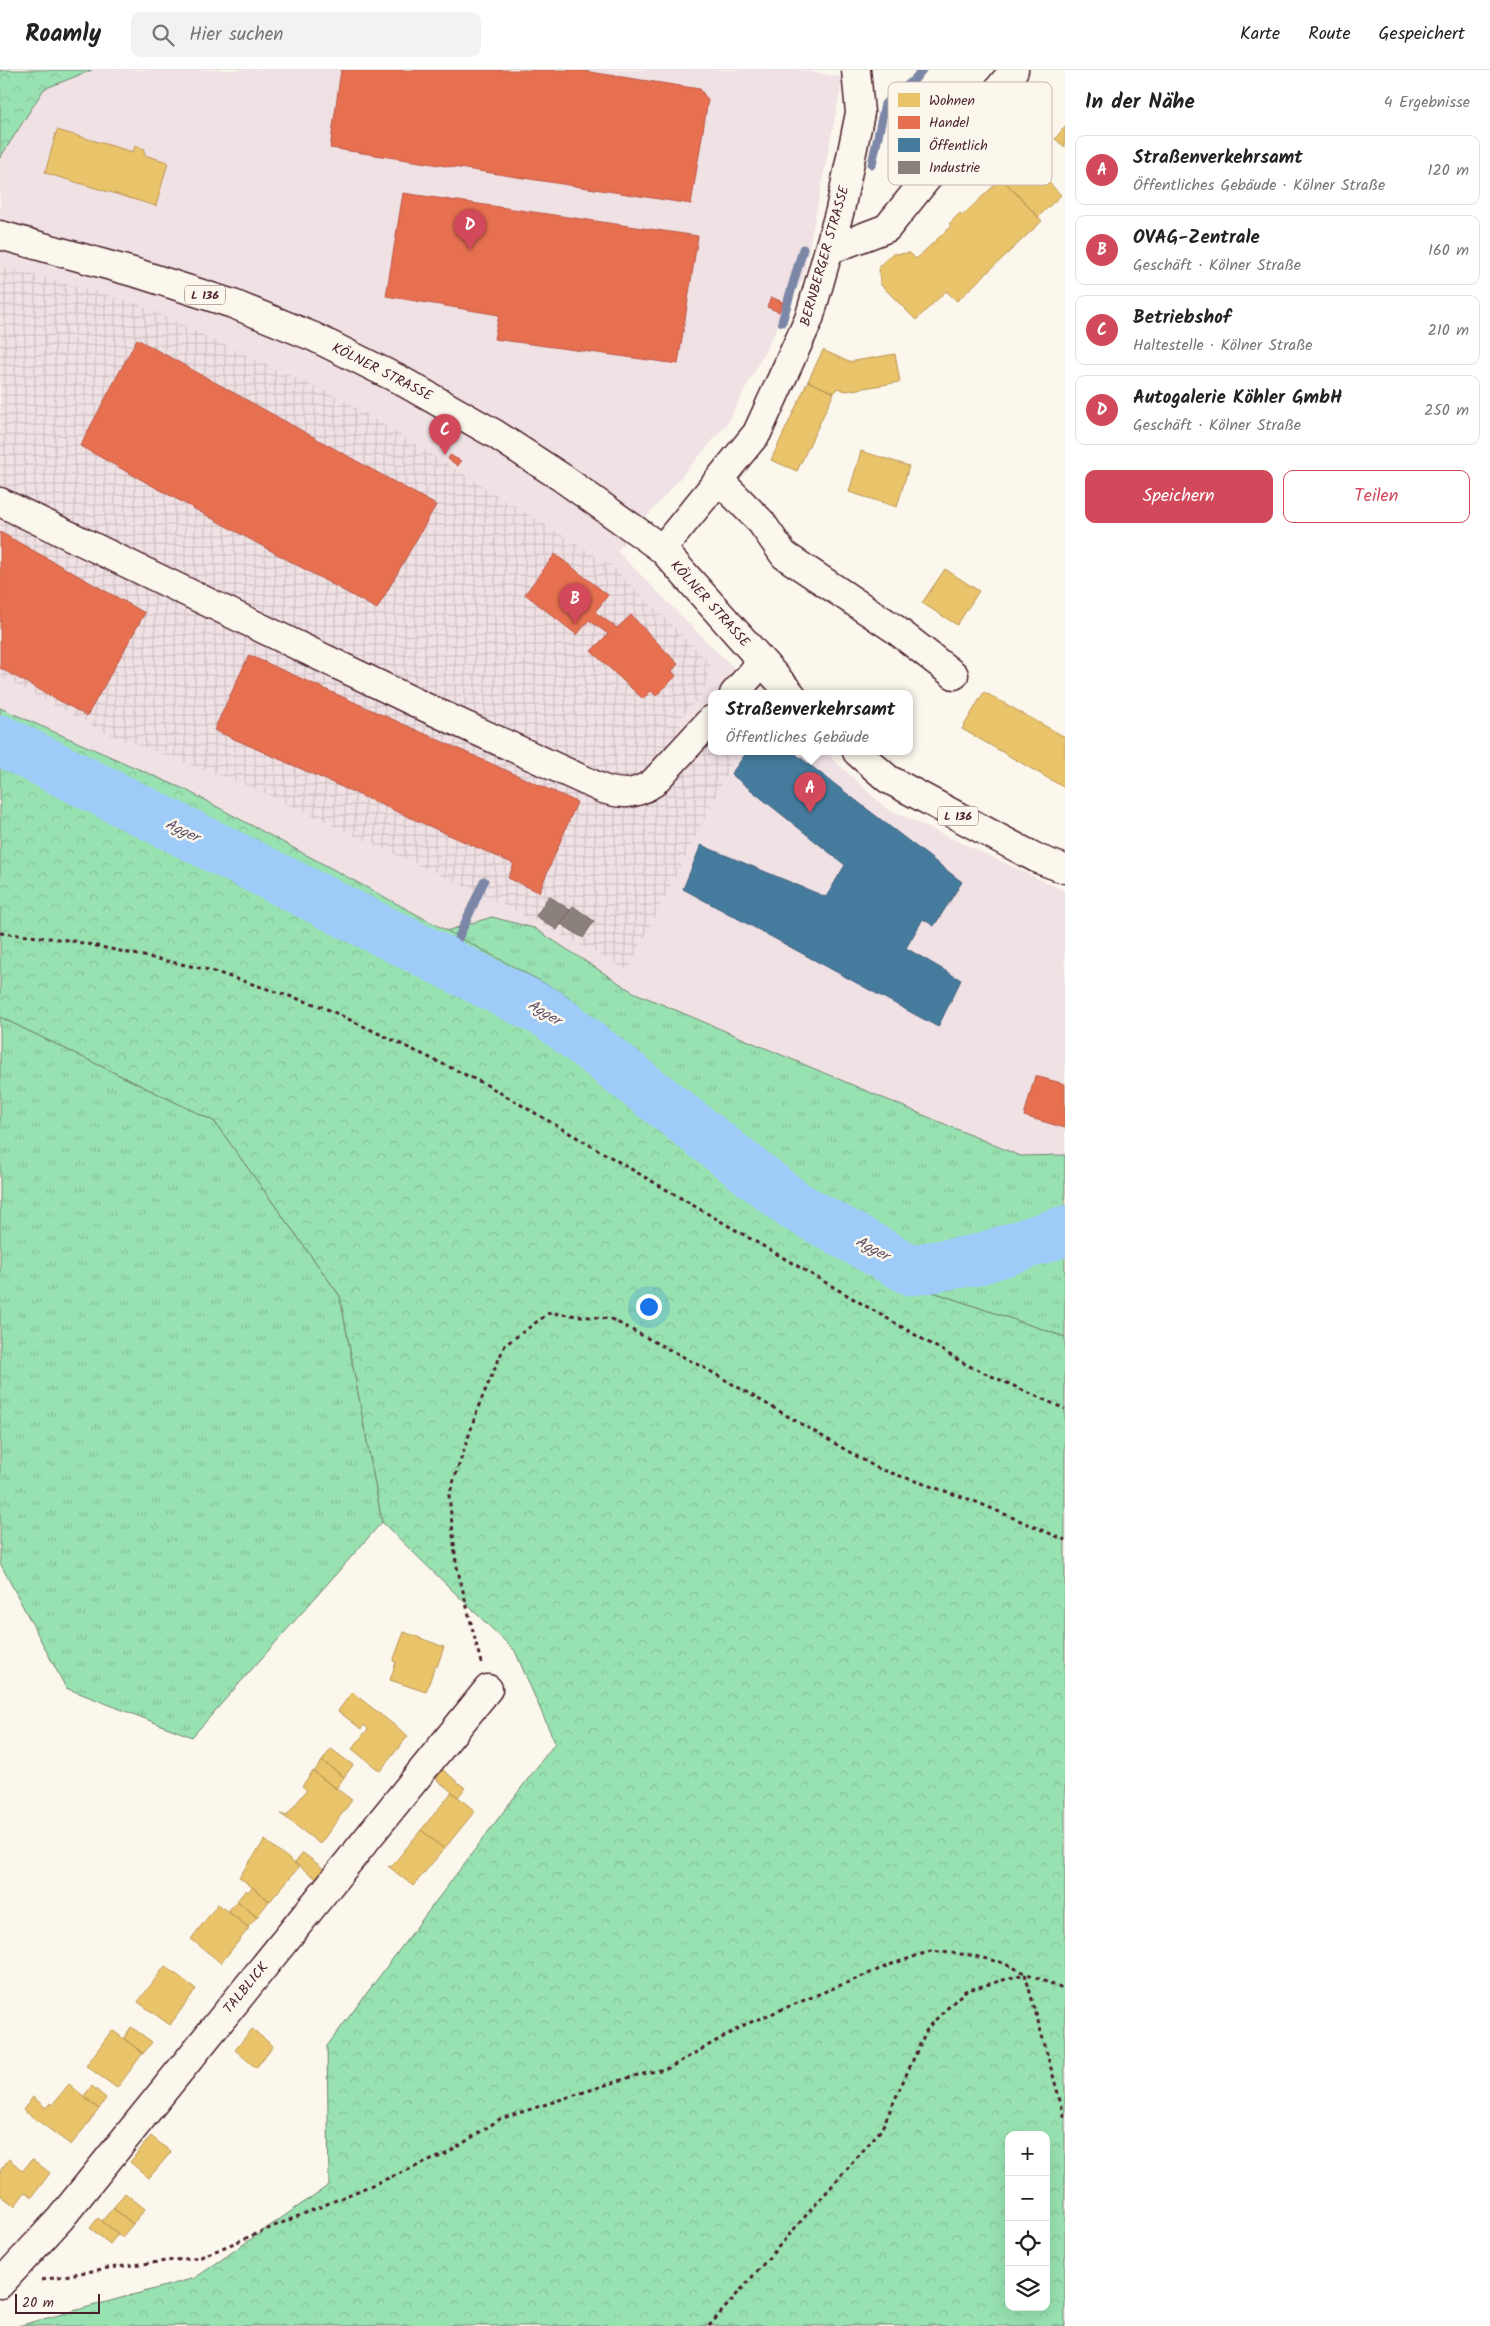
<!DOCTYPE html>
<html lang="de">
<head>
<meta charset="utf-8">
<style>
  :root { --surface:#fff; --page:#f2f2f2; --text:#222; --muted:#767676; --line:#e0e0e0; --accent:#d1495b }
  body { margin:0; font-family:Kalam,sans-serif; background:var(--page); color:var(--text) }
  .controls { position:absolute; right:15px; bottom:15px; display:grid; overflow:hidden; border-radius:10px; box-shadow:0 5px 20px #0002 }
  .controls button { width:45px; height:45px; display:grid; place-items:center; padding:0; border:0; border-bottom:1px solid var(--line); background:var(--surface); color:var(--text); font:25px sans-serif }
  .scale { position:absolute; left:15px; bottom:12px; width:85px; box-sizing:border-box; padding-left:5px; border:2px solid #4a1f2b; border-top:0; font-size:14px; line-height:18px; white-space:nowrap; color:#4a1f2b; -webkit-text-stroke:4px #fbf7ec; paint-order:stroke }
  .you { position:absolute; left:648px; top:1236px; width:18px; height:18px; margin:-12px; border:4px solid #fff; border-radius:50%; background:#1a73e8; box-shadow:0 0 0 8px #1a73e833 }
  .badge { display:grid; place-items:center; width:32px; height:32px; border-radius:50%; background:var(--accent); color:#fff; font-size:16px; font-weight:700 }
  .pin { position:absolute; translate:-50% -41px; filter:drop-shadow(0 1px 2px #0008) }
  .pin::after { content:''; position:absolute; top:26px; width:18px; height:15px; background:inherit; clip-path:polygon(0 0,100% 0,50% 100%) }
  .popup { position:absolute; left:708px; top:620px; width:205px; height:65px; box-sizing:border-box; display:grid; place-content:center; border-radius:10px; background:var(--surface); filter:drop-shadow(0 1px 4px #0005); font-size:16px; white-space:nowrap; color:var(--muted) }
  .popup b { font-size:19px; color:var(--text) }
  .popup::after { content:''; position:absolute; left:50%; top:100%; margin-left:-10px; border:10px solid transparent; border-top-color:var(--surface) }
  .list { margin:0; padding:0; list-style:none }
  h2 { display:flex; justify-content:space-between; align-items:center; height:65px; margin:0; padding:0 20px; font-size:21px }
  h2 small { font-size:16px; font-weight:400; color:var(--muted) }
  .list li { display:grid; grid-template-columns:32px 1fr auto; gap:15px; align-items:center; box-sizing:border-box; height:70px; margin:0 10px 10px; padding:0 10px; border:1px solid var(--line); border-radius:10px }
  .list b { display:block; font-size:19px; white-space:nowrap }
  .list p { margin:0; font-size:16px; white-space:nowrap; color:var(--muted) }
  .list em { font-size:16px; font-style:normal; color:var(--muted) }
  .actions { display:flex; gap:10px; padding:15px 20px }
  .actions a { flex:1; padding:11px 0; border:1px solid var(--accent); border-radius:10px; text-align:center; font-size:18px; color:var(--accent) }
  .actions .main { background:var(--accent); color:#fff }
  .icon { flex:none; width:28px; height:28px; fill:none; stroke:currentColor; stroke-width:2; stroke-linecap:round; stroke-linejoin:round }
  .map { position:relative; flex:none; width:1065px; height:2256px; overflow:hidden }
  header { display:flex; align-items:center; gap:30px; box-sizing:border-box; height:70px; padding:0 25px; background:var(--surface); border-bottom:1px solid var(--line) }
  header strong { font-size:24px }
  nav { display:flex; gap:28px; margin-inline-start:auto; font-size:18px }
  .search { width:350px; height:45px; background:var(--page); display:flex; align-items:center; gap:12px; box-sizing:border-box; padding:0 18px; border-radius:10px; color:var(--muted); font-size:19px }
  main { display:flex }
  aside { flex:1; background:var(--surface) }
  .map>svg:first-child { display:block }
  .built { fill:#f0e1e4 }
  .industrial { fill:url(#industrial-grid) }
  .grass { fill:url(#grass-tufts); stroke:#71806e }
  .forest { fill:url(#forest-crowns); stroke:#71806e; fill-rule:evenodd }
  .homes { fill:#e9c46a; stroke:#b99257 }
  .shops { fill:#e76f51; stroke:#b85746 }
  .public { fill:#457b9d; stroke:#465f7b }
  .industry { fill:#8a817c; stroke:#776464 }
  .lines { fill:none; stroke-linecap:round; stroke-linejoin:round }
  .stream { stroke:#7c86a6; stroke-width:9 }
  .river { stroke:#9ecbf8; stroke-width:51 }
  .minor-casing { stroke:#4a1f2b; stroke-width:31 }
  .major-casing { stroke:#4a1f2b; stroke-width:31 }
  .path { stroke:#4a1f2b; stroke-width:3; stroke-dasharray:4 4; stroke-linecap:butt }
  .minor { stroke:#fbf7ec; stroke-width:28 }
  .major { stroke:#fbf7ec; stroke-width:28 }
  .labels { text-anchor:middle; dominant-baseline:central; stroke-width:5; stroke-linejoin:round; paint-order:stroke }
  .shield { fill:#fbf7ec; stroke:#7f6065; stroke-width:1 }
  .shield-label { font-size:12px; font-weight:bold; fill:#4a1f2b }
  .street-label { font-size:14px; fill:#4a1f2b; stroke:#fbf7ec }
  .water-label { font-size:15px; font-style:italic; fill:#635368; stroke:#fbf7ec }
  .key { fill:#fbf7ec; stroke:#c6b6b2; stroke-width:1 }
  .key-label { font-size:14px; fill:#4a1f2b }
</style>
</head>
<body>
<header>
<strong>Roamly</strong>
<div class="search"><svg class="icon" aria-label="search" viewBox="0 0 24 24"><circle cx="10" cy="10" r="6"/><path d="M15 15l6 6"/></svg>Hier suchen</div>
<nav><a>Karte</a><a>Route</a><a>Gespeichert</a></nav>
</header>
<main>
<div class="map">
<svg width="1065" height="2256" viewBox="0 0 1065 2256">
  <defs>
    <pattern id="industrial-grid" width="8" height="8" patternUnits="userSpaceOnUse" patternTransform="scale(1.25)"><rect width="8" height="8" fill="#f0e1e4"/><path d="M0 4h8M4 0v8" fill="none" stroke="#cfc1c4"/></pattern>
    <pattern id="grass-tufts" width="24" height="20" patternUnits="userSpaceOnUse" patternTransform="scale(1.25)"><rect width="24" height="20" fill="#98e2b1"/><path d="M3 7l-1-3M5 7V3M7 7l1-3M15 17l-1-3M17 17v-4M19 17l1-3" fill="none" stroke="#84c198"/></pattern>
    <pattern id="forest-crowns" width="20" height="18" patternUnits="userSpaceOnUse" patternTransform="scale(1.25)"><rect width="20" height="18" fill="#98e2b1"/><path d="M2 6a3 3 0 1 1 6 0M12 15a3 3 0 1 1 6 0" fill="none" stroke="#84c198"/></pattern>
  </defs>
  <rect width="100%" height="100%" fill="#fbf7ec"/>
  <filter id="ink" filterUnits="userSpaceOnUse"><feTurbulence type="fractalNoise" baseFrequency=".02" numOctaves="2"/><feDisplacementMap in="SourceGraphic" scale="10" xChannelSelector="R" yChannelSelector="G"/><feConvolveMatrix kernelMatrix="1 2 1 2 8 2 1 2 1" color-interpolation-filters="sRGB"/></filter>
  <g filter="url(#ink)">
    <path class="built" d="M92,0h707l44,7 -40,201 -76,146 -110,127 96,97 49,46h-51v58h114l61,56 179,83v264l-45,1 -387,-164 -99,-64 -42,-11 -46,14 -260,-141 -186,-82v-550l44,-69z"/>
    <path class="industrial" d="M0,196l133,36 212,99 267,165 99,98 -8,29 -27,30 35,21v8h13l11,6 -107,212 -124,-65 -255,-119 -141,-52 -108,-58z"/>
    <path class="grass" d="M492,847l42,11 99,64 387,164 45,-1v182l-185,-63 -314,-279 -120,-64z
      M0,947l214,104 126,175 42,226 -190,215 -126,-49 -66,-125z"/>
    <path class="forest" d="M0,0h92l-48,19 -44,69z
      M0,638l186,82 380,205 314,279 185,63v989h-1047l177,-48 134,-93 -2,-139 228,-303 -40,-92 -133,-129 -42,-226 -126,-175 -214,-104zM1009,2065h37v172h-37z"/>
    <path class="homes" d="M1065,56v21l-10,-8z
      M57,60l76,22 2,-6 10,3 -1,6 24,7 -12,44 -111,-33z
      M1011,73l30,29 -1,1 21,22 -23,22 -50,-53z
      M1002,108l40,43 -85,80 -11,-10 -30,29 -36,-36 -1,-18 13,-12 18,-1 6,6 35,-33 -2,-2 11,-11 3,2z
      M823,280l26,12 46,-8 5,28 -54,9 -9,-3 -3,5 -26,-12z
      M808,311l26,12 -37,78 -26,-11z
      M861,381l48,15 -12,41 -48,-15z
      M945,499l34,22 -22,34 -35,-22z
      M984,622l81,45v51l-103,-59z
      M404,1562l40,15 -7,20 -2,-1 -9,26 -36,-12 6,-18 -3,-1z
      M352,1622l56,44 -28,35 -28,-22 16,-20 -4,-4 -3,4 -23,-18z
      M331,1679l22,16 -9,12 -22,-16z
      M322,1691l22,16 -8,12 -22,-17z
      M443,1700l22,18 -7,9 -22,-18z
      M313,1701l39,29 -32,44 -39,-30 5,2 21,-26 -5,-4z
      M452,1722l23,19 -31,38 -23,-19z
      M421,1760l23,19 -31,37 -25,-20 3,1z
      M265,1770l34,27 -29,34 -31,-24z
      M303,1783l21,16 -7,10 -22,-16z
      M252,1817l17,14 -12,16 -20,-16 9,-11 2,2z
      M237,1831l20,16 -9,10 -20,-16z
      M218,1834l31,24 -28,35 -30,-24z
      M165,1896l31,23 -26,36 -32,-23z
      M131,1957l21,15 -9,12 -19,-16z
      M252,1959l21,17 -17,22 -21,-18z
      M112,1960l31,23 -26,35 -31,-22z
      M69,2014l30,25 -28,36 -48,-35 10,-13 13,11 4,-5 2,2z
      M92,2016l14,12 -7,11 -16,-12z
      M151,2066l20,16 -22,26 -19,-16z
      M9,2089l14,12 9,-12 18,14 -18,24 -7,-5 -10,14 -15,-11v-24z
      M125,2123l20,16 -12,15 -20,-16z
      M113,2138l20,16 -11,13 -20,-16z
      M98,2148l20,16 -8,10 -20,-16z"/>
    <path class="shops" d="M341,0h236l123,19 8,11 -17,104 -361,-56z
      M403,123l295,43 -20,128 -184,-25 5,-24 -113,-19z
      M771,227l12,5 -4,10 -12,-5z
      M137,269l299,166 -59,104 -297,-163z
      M450,385l11,6 -3,5 -10,-7z
      M0,462l145,81 -58,103 -87,-48z
      M555,484l53,41 -13,17 22,16 14,-13 47,49 -6,7 4,5 -20,20 -5,-5 -8,8 -52,-48 17,-17 -19,-14 -12,15 -52,-41z
      M249,585l328,147 -38,90 -31,-14 6,-14 -300,-134z
      M1035,1006l30,8v44l-41,-12z"/>
    <path class="public" d="M747,682h46l169,130 -28,44 -11,-7 -17,29 55,32 -23,47 -255,-138 18,-44 125,52 19,-32 -114,-91z"/>
    <path class="industry" d="M549,826l21,14 -13,20 -21,-14z
      M573,836l21,15 -11,17 -22,-14z"/>
    <g class="lines">
      <path class="stream" d="M872,94l13,-60 29,-24 8,-10
        M782,252l21,-73
        M447,893l37,-82"/>
      <path class="river" d="M0,670l549,274 246,192 116,64 65,-10 89,-29"/>
      <defs>
        <path id="minor" d="M829,180l58,-22 127,-158
          M719,410l42,42 23,33 111,74 59,46
          M0,432l427,206 176,81c20,6 32,6 50,-6l58,-63
          M662,479l95,-116 52,-114 31,-109 20,-97 -4,-43
          M734,624l28,-32
          M0,2214l60,-65 428,-530"/>
        <path id="major" d="M0,165l140,39 93,30 81,33 86,43 95,54 66,43 101,72 129,145
          M857,682l31,27 150,80 27,10"/>
      </defs>
      <use href="#minor" class="minor-casing"/>
      <use href="#major" class="major-casing"/>
      <path class="path" d="M0,863l68,7 141,30 114,37 164,78 480,280 98,44
        M481,1593l-25,-100 -7,-68 30,-90 26,-60 44,-32 62,6 99,52 167,97 97,33 91,39
        M1025,1904l40,145
        M42,2210l66,-12 93,-11 247,-104 52,-34 134,-43 35,-8 75,-43 148,-61 39,-13 39,4 30,7 65,28
        M709,2256l172,-196 47,-103 37,-36 59,-17"/>
      <use href="#minor" class="minor"/>
      <use href="#major" class="major"/>
    </g>
  </g>
  <g class="labels">
    <g class="shield">
      <rect x="185" y="215.5" width="40" height="19" rx="4"/>
      <rect x="938" y="736.5" width="40" height="19" rx="4"/>
    </g>
    <g class="shield-label">
      <text x="205" y="225">L 136</text>
      <text x="958" y="746">L 136</text>
    </g>
    <g class="street-label">
      <text transform="translate(825 186) rotate(-74)">BERNBERGER STRASSE</text>
      <text transform="translate(382 302) rotate(27)">KÖLNER STRASSE</text>
      <text transform="translate(710 534) rotate(48)">KÖLNER STRASSE</text>
      <text transform="translate(246 1918) rotate(-51)">TALBLICK</text>
    </g>
    <g class="water-label">
      <text transform="translate(182 761) rotate(26)">Agger</text>
      <text transform="translate(544 943) rotate(31)">Agger</text>
      <text transform="translate(872 1179) rotate(29)">Agger</text>
    </g>
  </g>
  <rect x="888" y="12" width="164" height="103" rx="8" class="key"/>
  <rect x="898" y="23" width="22" height="14" fill="#e9c46a"/>
  <rect x="898" y="46" width="22" height="13" fill="#e76f51"/>
  <rect x="898" y="68" width="22" height="14" fill="#457b9d"/>
  <rect x="898" y="91" width="22" height="13" fill="#8a817c"/>
  <g class="key-label">
    <text x="929" y="35">Wohnen</text>
    <text x="929" y="57">Handel</text>
    <text x="929" y="80">Öffentlich</text>
    <text x="929" y="102">Industrie</text>
  </g>
</svg>
<div class="controls">
<button>+</button>
<button>−</button>
<button><svg class="icon" aria-label="locate" viewBox="0 0 24 24"><circle cx="12" cy="12" r="6"/><path d="M12 2v4M12 18v4M2 12h4M18 12h4"/></svg></button>
<button><svg class="icon" aria-label="layers" viewBox="0 0 24 24"><path d="M12 4l9 5-9 5-9-5zM3 14l9 5 9-5"/></svg></button>
</div>
<div class="scale">20 m</div>
<div class="you"></div>
<div class="pin badge" style="left:810px;top:743px">A</div>
<div class="popup"><b>Straßenverkehrsamt</b>Öffentliches Gebäude</div>
<div class="pin badge" style="left:575px;top:554px">B</div>
<div class="pin badge" style="left:445px;top:385px">C</div>
<div class="pin badge" style="left:470px;top:180px">D</div>
</div>
<aside>
<h2>In der Nähe<small>4 Ergebnisse</small></h2>
<ul class="list">
<li><span class="badge">A</span><div><b>Straßenverkehrsamt</b><p>Öffentliches Gebäude · Kölner Straße</p></div><em>120 m</em></li>
<li><span class="badge">B</span><div><b>OVAG-Zentrale</b><p>Geschäft · Kölner Straße</p></div><em>160 m</em></li>
<li><span class="badge">C</span><div><b>Betriebshof</b><p>Haltestelle · Kölner Straße</p></div><em>210 m</em></li>
<li><span class="badge">D</span><div><b>Autogalerie Köhler GmbH</b><p>Geschäft · Kölner Straße</p></div><em>250 m</em></li>
</ul>
<div class="actions"><a class="main">Speichern</a><a>Teilen</a></div>
</aside>
</main>
</body>
</html>
